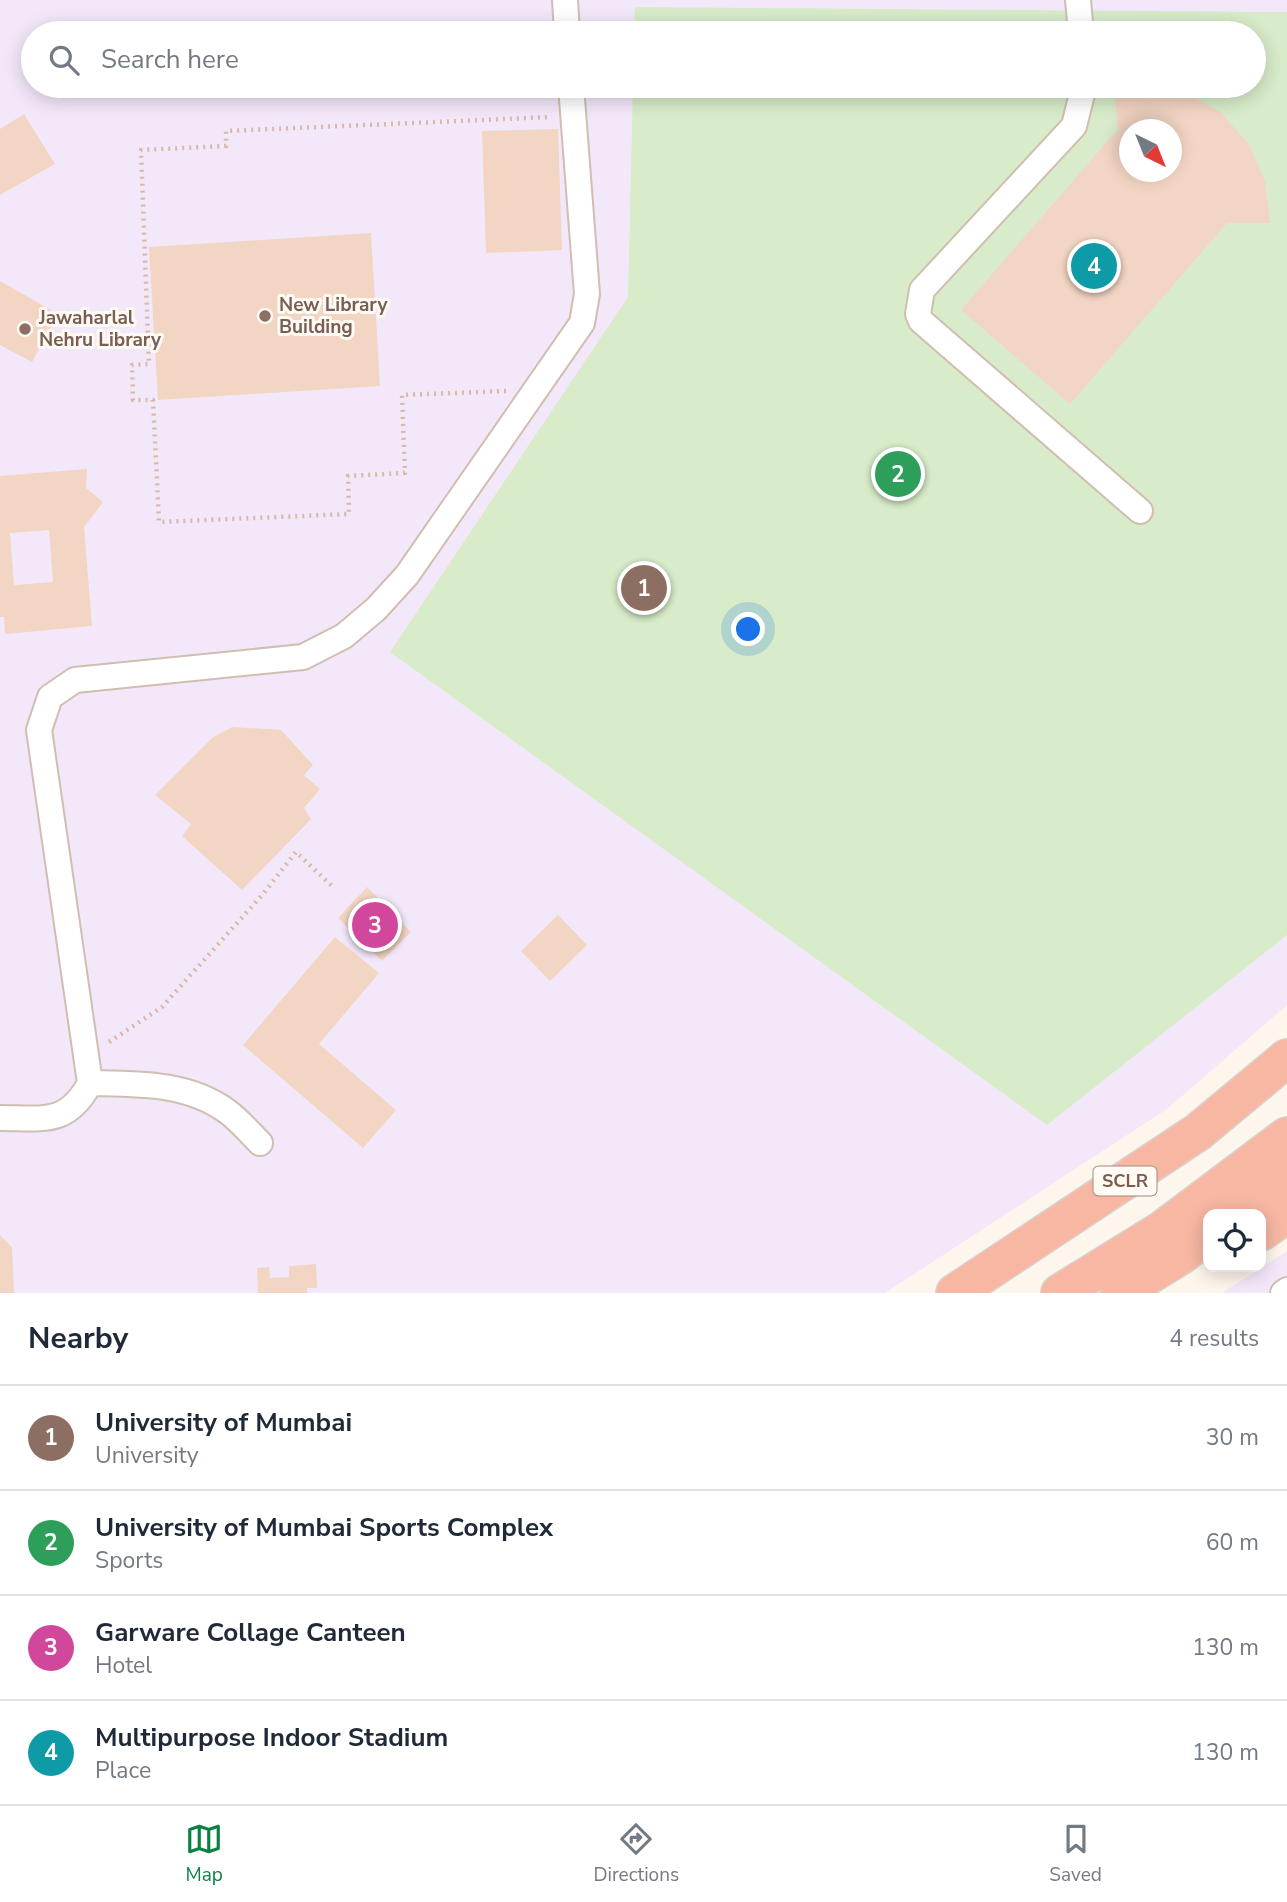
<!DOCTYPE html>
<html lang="en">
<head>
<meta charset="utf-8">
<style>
  :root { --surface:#fff; --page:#f6f6f7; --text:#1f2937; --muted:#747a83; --line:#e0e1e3; --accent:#0b8043 }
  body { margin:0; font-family:"Nunito Sans",sans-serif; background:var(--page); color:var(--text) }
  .controls { position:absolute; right:21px; bottom:21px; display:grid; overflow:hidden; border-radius:14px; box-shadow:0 4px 18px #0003 }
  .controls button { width:63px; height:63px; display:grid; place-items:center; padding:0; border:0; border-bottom:2px solid var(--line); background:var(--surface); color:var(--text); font:35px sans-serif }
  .compass { position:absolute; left:1119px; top:119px; width:63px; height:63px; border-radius:50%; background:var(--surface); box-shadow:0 4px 18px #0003; rotate:137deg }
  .you { position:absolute; left:749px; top:630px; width:24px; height:24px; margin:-18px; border:5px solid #fff; border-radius:50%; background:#1a73e8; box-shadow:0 0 0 10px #1a73e833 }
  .badge { display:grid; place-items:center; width:46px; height:46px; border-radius:50%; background:var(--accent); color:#fff; font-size:23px; font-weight:700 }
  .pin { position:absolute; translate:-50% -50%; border:4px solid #fff; box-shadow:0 2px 7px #0006 }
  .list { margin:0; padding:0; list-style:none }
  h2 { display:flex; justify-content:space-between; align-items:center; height:91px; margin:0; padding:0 28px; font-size:30px }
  h2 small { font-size:23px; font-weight:400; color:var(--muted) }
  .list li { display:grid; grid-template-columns:46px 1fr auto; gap:21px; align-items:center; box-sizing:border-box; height:105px; padding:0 28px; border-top:2px solid var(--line) }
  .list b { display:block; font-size:26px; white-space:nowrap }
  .list p { margin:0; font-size:23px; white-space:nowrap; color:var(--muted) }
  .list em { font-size:23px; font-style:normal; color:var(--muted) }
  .icon { flex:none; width:38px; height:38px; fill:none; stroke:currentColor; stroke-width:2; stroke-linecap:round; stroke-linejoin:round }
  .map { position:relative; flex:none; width:1287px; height:1293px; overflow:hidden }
  .search { position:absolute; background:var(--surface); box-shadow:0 4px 18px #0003; left:21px; right:21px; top:21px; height:77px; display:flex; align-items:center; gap:18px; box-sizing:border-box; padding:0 24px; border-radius:38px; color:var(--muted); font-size:26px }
  .sheet { height:511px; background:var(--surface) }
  nav { display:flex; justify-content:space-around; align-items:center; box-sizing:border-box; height:98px; border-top:2px solid var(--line); background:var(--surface); font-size:19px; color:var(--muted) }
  nav a { display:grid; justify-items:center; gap:4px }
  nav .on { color:var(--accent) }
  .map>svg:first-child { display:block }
  .education { fill:#f3e8fa; fill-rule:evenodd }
  .green { fill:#d8ecc9; fill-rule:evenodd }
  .building { fill:#f3d5c3; fill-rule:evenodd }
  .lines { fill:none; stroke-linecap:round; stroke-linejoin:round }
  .minor-casing { stroke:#d1beb0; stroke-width:28 }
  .highway-casing { stroke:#dad1cd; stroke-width:40 }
  .path { stroke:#d9b8a5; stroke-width:4.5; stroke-dasharray:2 5; stroke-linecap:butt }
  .minor { stroke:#fff; stroke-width:24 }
  .highway { stroke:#f7b7a3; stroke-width:37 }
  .education-dot { fill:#8d6e63; stroke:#fffaf3; stroke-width:2.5 }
  .labels { text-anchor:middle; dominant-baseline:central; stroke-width:6; stroke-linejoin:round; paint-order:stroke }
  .shield { fill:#fffaf3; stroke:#a28b7f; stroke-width:2 }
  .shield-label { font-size:18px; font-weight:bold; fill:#7a5c4d }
  .education-label { font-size:19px; font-weight:bold; fill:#785e54; stroke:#fffaf3; text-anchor:start }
</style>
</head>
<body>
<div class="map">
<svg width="1287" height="1293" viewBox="0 0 1287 1293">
  <rect width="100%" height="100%" fill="#fdf6ec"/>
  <path class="education" d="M0,0h1287v1005l-120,104 -282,184h-885zM33,33h1221v53h-1221zM1130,130h42v42h-42z
    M1287,1251v42h-65z"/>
  <path class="green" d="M635,7l652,5v923l-240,190 -657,-473 238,-355 5,-211h621v-53h-620zM1130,130h42v42h-42z"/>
  <path class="building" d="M1155,86l28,5 37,21 28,31 17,38 5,42h-43l-157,181 -109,-94 157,-181 -4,-42zM1130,130h42v42h-42z
    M24,114l31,50 -55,31v-66z
    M558,129l4,121 -76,3 -4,-122z
    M371,233l9,153 -222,14 -9,-153z
    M0,281l58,33 -26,48 -32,-17z
    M87,469l-1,19 17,14 -19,25 8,99 -87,8 -1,-17h-4v-141zM49,530l4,52 -39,3 -4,-52z
    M232,727l49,3 32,35 -9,10 16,14 -16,19 7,11 -69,71 -60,-54 9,-12 -36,-29 57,-57z
    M367,887l44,45 -29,29 -44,-43z
    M558,915l29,30 -37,36 -29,-30z
    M335,937l44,36 -60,71 77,66 -33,38 -120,-103z
    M0,1235l12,12 2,46h-14z
    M316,1264l1,24h-10v5h-49l-1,-25 12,-1 1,11 19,-1v-11z"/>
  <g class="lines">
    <defs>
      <path id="minor" d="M565,0l2,33
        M1078,0l3,33
        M1084,86l-10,40 -152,164 -4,24 3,7 219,190
        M90,1083c47,1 98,-1 138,29 12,9 22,21 32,31
        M0,1118c43,0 67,8 90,-35l-51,-353 11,-33 25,-17 228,-23 41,-21 32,-27 31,-34 175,-252 5,-29 -16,-208
        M1283,1293l4,-3"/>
      <path id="highway" d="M1235,1214l52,-39
        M1261,1232l26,-18
        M955,1293l243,-161 89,-74
        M1060,1293l102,-63 125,-94
        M1120,1293l60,-37 28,-21"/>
    </defs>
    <use href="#minor" class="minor-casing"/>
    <use href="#highway" class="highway-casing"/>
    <path class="path" d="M506,391l-104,4 3,78 -57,3 1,38 -190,8 -6,-122h-20l-1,-35 17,-1 -8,-214 85,-4v-15l326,-14
      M109,1042l53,-35 101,-113 33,-42 38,36"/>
    <use href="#minor" class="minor"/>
    <use href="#highway" class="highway"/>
  </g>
  <g class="education-dot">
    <circle cx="265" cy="316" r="7"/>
    <circle cx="25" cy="329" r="7"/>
  </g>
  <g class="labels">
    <rect class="shield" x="1093.5" y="1166.5" width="63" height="29" rx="5"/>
    <g class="shield-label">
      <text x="1125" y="1181">SCLR</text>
    </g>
    <g class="education-label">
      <text x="279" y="305">New Library<tspan x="279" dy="22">Building</tspan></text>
      <text x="39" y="318">Jawaharlal<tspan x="39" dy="22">Nehru Library</tspan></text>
    </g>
  </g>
</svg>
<div class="controls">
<button><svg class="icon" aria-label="locate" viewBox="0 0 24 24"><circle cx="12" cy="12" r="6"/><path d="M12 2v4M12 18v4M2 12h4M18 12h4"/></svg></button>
</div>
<svg class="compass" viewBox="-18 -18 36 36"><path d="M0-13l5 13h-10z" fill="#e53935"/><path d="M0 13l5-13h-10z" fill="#747a83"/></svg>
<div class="you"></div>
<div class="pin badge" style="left:644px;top:588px;background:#8d6e63">1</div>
<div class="pin badge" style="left:898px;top:474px;background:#2e9e5b">2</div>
<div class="pin badge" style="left:375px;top:925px;background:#d1479c">3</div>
<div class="pin badge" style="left:1094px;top:266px;background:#0f9aa8">4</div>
<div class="search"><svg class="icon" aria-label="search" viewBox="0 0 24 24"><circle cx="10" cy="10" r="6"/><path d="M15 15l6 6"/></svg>Search here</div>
</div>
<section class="sheet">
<h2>Nearby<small>4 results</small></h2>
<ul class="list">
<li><span class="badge" style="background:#8d6e63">1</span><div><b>University of Mumbai</b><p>University</p></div><em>30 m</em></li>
<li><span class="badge" style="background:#2e9e5b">2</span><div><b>University of Mumbai Sports Complex</b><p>Sports</p></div><em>60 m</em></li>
<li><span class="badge" style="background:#d1479c">3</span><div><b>Garware Collage Canteen</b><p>Hotel</p></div><em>130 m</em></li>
<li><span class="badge" style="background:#0f9aa8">4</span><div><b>Multipurpose Indoor Stadium</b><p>Place</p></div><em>130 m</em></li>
</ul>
</section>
<nav>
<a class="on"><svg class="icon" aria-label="map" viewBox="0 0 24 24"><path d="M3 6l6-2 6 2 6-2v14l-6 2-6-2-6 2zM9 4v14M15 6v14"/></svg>Map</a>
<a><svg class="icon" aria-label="directions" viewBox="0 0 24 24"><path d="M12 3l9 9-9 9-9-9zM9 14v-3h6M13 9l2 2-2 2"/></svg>Directions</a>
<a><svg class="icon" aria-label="saved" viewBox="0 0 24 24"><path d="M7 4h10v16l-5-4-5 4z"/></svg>Saved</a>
</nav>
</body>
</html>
